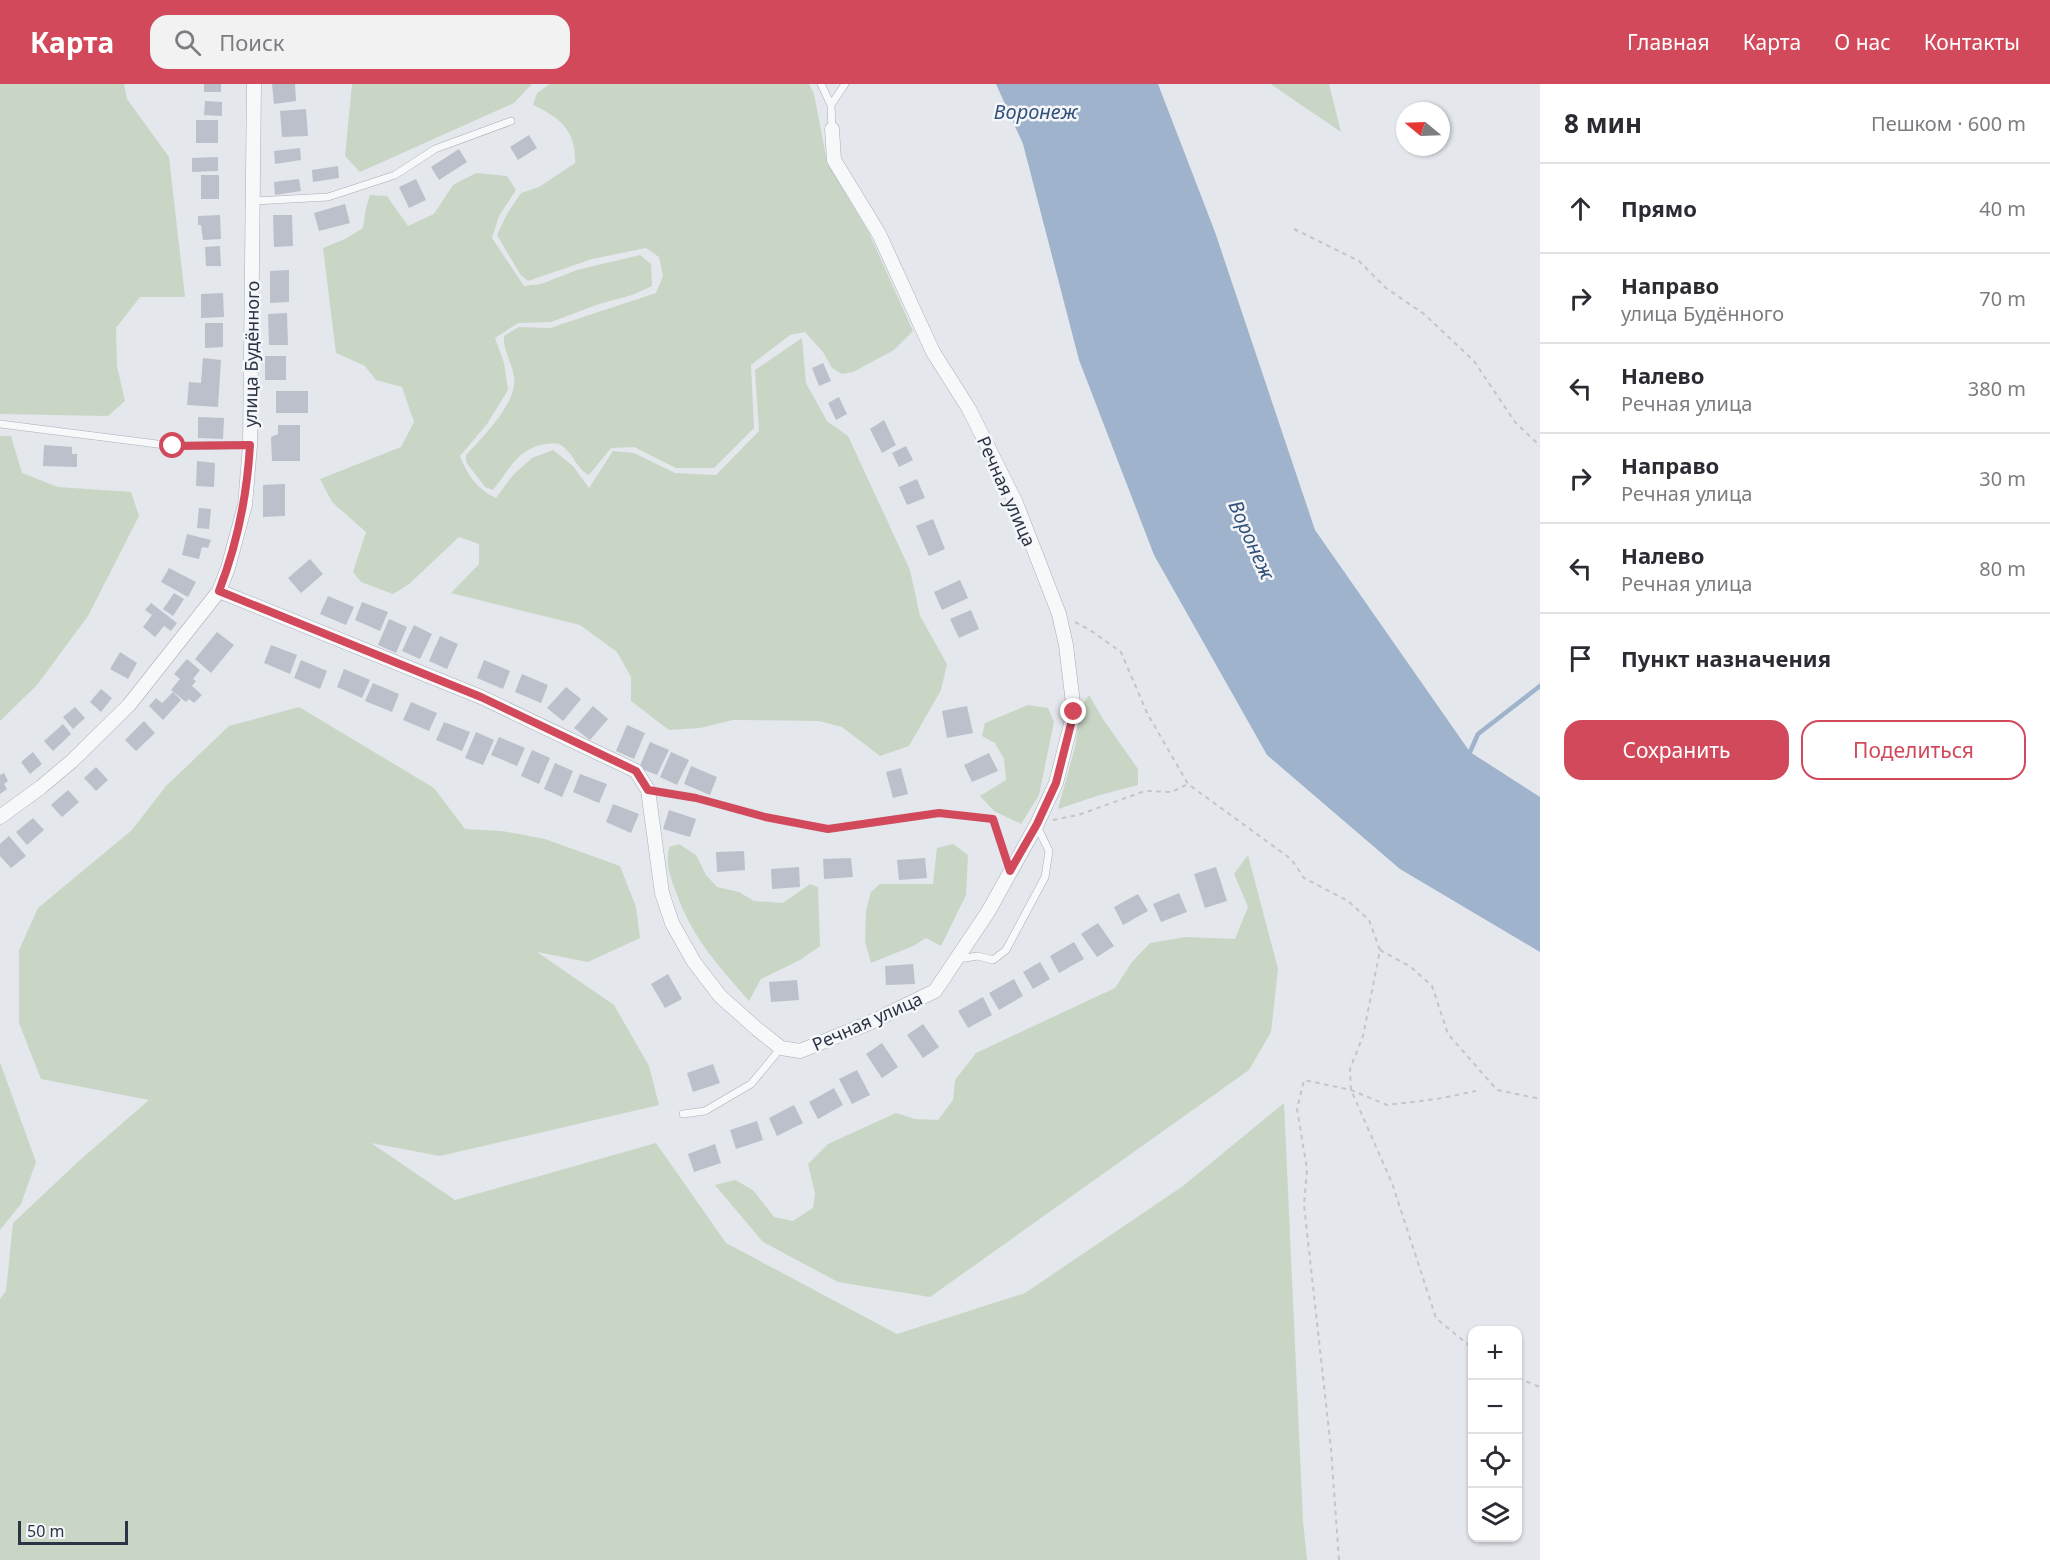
<!DOCTYPE html>
<html lang="ru">
<head>
<meta charset="utf-8">
<style>
  :root { --surface:#fff; --page:#f2f2f3; --text:#2b2b33; --muted:#7c7c81; --line:#e1e1e2; --accent:#d1495b }
  body { margin:0; font-family:"Noto Sans",sans-serif; background:var(--page); color:var(--text) }
  .controls { position:absolute; right:18px; bottom:18px; display:grid; overflow:hidden; border-radius:12px; box-shadow:0 2px 4px #0004 }
  .controls button { width:54px; height:54px; display:grid; place-items:center; padding:0; border:0; border-bottom:2px solid var(--line); background:var(--surface); color:var(--text); font:30px sans-serif }
  .compass { position:absolute; left:1396px; top:18px; width:54px; height:54px; border-radius:50%; background:var(--surface); box-shadow:0 2px 4px #0004; rotate:289deg }
  .scale { position:absolute; left:18px; bottom:15px; width:110px; box-sizing:border-box; padding-left:6px; border:3px solid #2b3445; border-top:0; font-size:16px; line-height:21px; white-space:nowrap; color:#2b3445; -webkit-text-stroke:4px #f4f6f9; paint-order:stroke }
  .stop { position:absolute; width:18px; height:18px; margin:-14px; border:4px solid #d1495b; border-radius:50%; background:#fff }
  .stop.end { background:#d1495b; border-color:#fff; box-shadow:0 2px 6px #0008 }
  .list { margin:0; padding:0; list-style:none }
  h2 { display:flex; justify-content:space-between; align-items:center; height:78px; margin:0; padding:0 24px; font-size:26px }
  h2 small { font-size:20px; font-weight:400; color:var(--muted) }
  .list li { display:grid; grid-template-columns:39px 1fr auto; gap:18px; align-items:center; box-sizing:border-box; height:90px; padding:0 24px; border-top:2px solid var(--line) }
  .list b { display:block; font-size:22px; white-space:nowrap }
  .list p { margin:0; font-size:20px; white-space:nowrap; color:var(--muted) }
  .list em { font-size:20px; font-style:normal; color:var(--muted) }
  .actions { display:flex; gap:12px; padding:18px 24px }
  .actions a { flex:1; padding:14px 0; border:2px solid var(--accent); border-radius:18px; text-align:center; font-size:21px; color:var(--accent) }
  .actions .main { background:var(--accent); color:#fff }
  .icon { flex:none; width:33px; height:33px; fill:none; stroke:currentColor; stroke-width:2; stroke-linecap:round; stroke-linejoin:round }
  .map { position:relative; flex:none; width:1540px; height:1476px; overflow:hidden }
  header { display:flex; align-items:center; gap:36px; box-sizing:border-box; height:84px; padding:0 30px; background:var(--accent); color:#fff }
  header strong { font-size:28px }
  nav { display:flex; gap:33px; margin-inline-start:auto; font-size:21px }
  .search { width:420px; height:54px; background:var(--page); display:flex; align-items:center; gap:15px; box-sizing:border-box; padding:0 21px; border-radius:18px; color:var(--muted); font-size:22px }
  main { display:flex }
  aside { flex:1; background:var(--surface) }
  .map>svg:first-child { display:block }
  .green { fill:#c9d6c5 }
  .water { fill:#9fb4cc }
  .lines { fill:none; stroke-linecap:round; stroke-linejoin:round }
  .stream { stroke:#9fb4cc; stroke-width:4.5 }
  .building { fill:#bbc0ca }
  .lane-casing { stroke:#a9aeb7; stroke-width:8 }
  .street-casing { stroke:#a9aeb7; stroke-width:15 }
  .path { stroke:#c2c5cb; stroke-width:2; stroke-dasharray:4.5 4.5; stroke-linecap:butt }
  .lane { stroke:#f7f8fa; stroke-width:7 }
  .street { stroke:#f7f8fa; stroke-width:14 }
  .route { stroke:#d1495b; stroke-width:8 }
  .labels { text-anchor:middle; dominant-baseline:central; stroke-width:5; stroke-linejoin:round; paint-order:stroke }
  .street-label { font-size:18px; fill:#2b3445; stroke:#f4f6f9 }
  .water-label { font-size:20px; font-style:italic; fill:#34527a; stroke:#f4f6f9 }
</style>
</head>
<body>
<header>
<strong>Карта</strong>
<div class="search"><svg class="icon" aria-label="search" viewBox="0 0 24 24"><circle cx="10" cy="10" r="6"/><path d="M15 15l6 6"/></svg>Поиск</div>
<nav><a>Главная</a><a>Карта</a><a>О нас</a><a>Контакты</a></nav>
</header>
<main>
<div class="map">
<svg width="1540" height="1476" viewBox="0 0 1540 1476">
  <rect width="100%" height="100%" fill="#e4e7ec"/>
  <path class="green" d="M0,0h124l3,15 42,58 16,140h-45l-24,31 1,38 8,35 -17,15 -108,-2z
    M352,0h180l-18,19 -154,69 -15,-16z
    M550,0h259l5,10 13,68 42,71 44,98 -19,19 -41,22 -11,2 -10,-6 -9,-16 -18,-20 -15,3 -39,30 3,63 -40,40h-38l-42,-21 -23,1 -22,27c-13,-6 -16,-24 -30,-31 -5,-2 -14,0 -19,1 -26,8 -31,26 -47,45l-8,-3 -19,-25v-7c17,-18 52,-53 48,-78 -2,-15 -11,-26 -10,-41l15,-9 31,1 106,-35 7,-17 -4,-19 -13,-9 -54,11 -64,22 -8,-7 -23,-39 10,-21 14,-21 18,-6 36,-24c1,-32 -14,-45 -42,-58l4,-12z
    M1271,0h58l12,48 -69,-47z
    M476,89l31,3 9,14 -17,26 -7,22 32,48 17,-2 36,-14 63,-15 11,9 1,22 -20,9 -33,9 -48,18 -33,1 -23,15 9,25 4,27 -21,34 -27,32c7,19 18,34 36,42l17,-23 19,-17 21,-8 20,16 16,22 24,-37 21,2 41,20 41,2 43,-44 -4,-61 47,-32 4,45 21,38 21,15 62,134 10,46 27,48 -6,26 -32,56 -29,10 -38,-29 -23,-6 -86,-1 -33,8 -31,2 -38,-29v-24l-14,-25 -37,-27 -129,-32 28,-29v-20l-20,-7 -50,47 -16,10 -32,-12 -8,-10 13,-40 -34,-30 -12,-23 81,-32 13,-25 -12,-35 -26,-7 -11,-14 -29,-13 -13,-105 22,-9 18,-11 3,-20 4,-13 17,1 21,30 26,-12 19,-29z
    M0,352h11l11,37 36,14 73,5 8,24 -51,100 -51,69 -37,36z
    M1089,611l14,24 35,50v16l-38,10 -42,14 17,-62 7,-42z
    M1028,621l20,3 6,14 -15,73 -18,29 -27,-13 -14,-15 26,-16 -2,-21 -9,-16 -13,-7 3,-13z
    M299,623l135,81 31,41 37,2 43,8 75,27 16,41 4,31 -52,24 -51,-10 77,53 35,61 10,39 -219,51 -69,-13 84,57 201,-57 70,100 171,91 128,-41 158,-107 101,-83 19,418 4,39h-1307v-261l6,-8 7,-68 67,-63 69,-60 -108,-21 -22,-56v-73l19,-42 94,-78 34,-44 63,-60z
    M679,760l17,11 10,20 11,12 22,5 15,9 29,2 27,-19 8,3 2,59 -20,14 -39,19 -12,22c-31,-36 -57,-63 -73,-109 -7,-19 -10,-25 -7,-45z
    M953,760l15,11 -2,40 -25,51 -15,-8 -13,8 -42,17 -6,-22 1,-30 5,-19 9,-8h53l4,-36z
    M1248,771l30,114 -7,63 -22,38 -319,227 -92,-15 -75,-40 -48,-57 20,-5 18,10 21,27 19,4 20,-13 2,-14 -7,-30 20,-20 68,-31 19,6 23,1 15,-20 2,-20 21,-27 139,-65 17,-26 18,-19 35,-6 50,2 13,-32 -14,-33z
    M0,978l36,100 -15,42 -21,26z"/>
  <path class="water" d="M996,0h162l57,148 100,298 155,222 70,45v155l-140,-83 -133,-114 -113,-200 -75,-195 -56,-216z"/>
  <g class="lines">
    <path class="stream" d="M1470,668l8,-18 62,-48"/>
  </g>
  <path class="building" d="M204,0h17v8h-17z
    M272,0h23l1,17 -22,3z
    M205,17l17,1v14l-18,-1z
    M306,25l2,27 -26,1 -2,-26z
    M196,36h22v23h-22z
    M529,51l8,13 -19,12 -8,-13z
    M300,64l1,12 -26,4 -1,-13z
    M459,65l8,13 -28,18 -8,-13z
    M218,73v14l-26,1v-14z
    M338,82l1,12 -26,4 -1,-12z
    M201,91h18v24h-18z
    M299,95l2,12 -26,4 -1,-13z
    M416,95l10,21 -17,8 -10,-21z
    M345,120l5,19 -31,8 -5,-18z
    M220,131l1,24 -18,1 -2,-15h-3v-9z
    M273,131h19l1,31 -19,1z
    M220,162l1,20h-15l-1,-19z
    M289,186v32l-19,1v-32z
    M223,209l1,24 -23,1v-24z
    M287,229l1,32h-19l-1,-31z
    M205,239h18v24l-18,1z
    M265,272h21v24h-21z
    M203,274l18,2 -3,47 -31,-2 2,-23 12,1z
    M823,279l8,18 -12,5 -7,-18z
    M276,307h32v22h-32z
    M839,313l8,17 -11,6 -8,-17z
    M198,333l26,1 -1,21 -25,-1z
    M884,336l12,25 -14,8 -12,-24z
    M278,341h22v36h-28l-1,-24 7,-3z
    M44,361l28,2v7h5v13l-34,-1z
    M906,362l7,14 -14,7 -7,-14z
    M197,377l18,2 -1,24 -18,-1z
    M917,395l8,19 -18,7 -8,-18z
    M285,400v32l-22,1v-32z
    M199,424l12,1 -2,20 -12,-1z
    M933,435l12,30 -16,7 -13,-30z
    M187,450l24,6 -3,8 -6,-1 -3,12 -17,-4z
    M310,475l13,15 -22,19 -13,-15z
    M169,484l27,14 -8,15 -27,-15z
    M960,496l8,18 -26,12 -8,-18z
    M174,509l10,6 -11,17 -10,-7z
    M328,512l26,11 -8,18 -26,-11z
    M362,518l26,10 -8,19 -25,-11z
    M151,519l26,20 -6,8 -7,-5 -9,11 -12,-10 9,-12 -7,-5z
    M971,526l8,19 -20,9 -9,-19z
    M389,535l18,8 -11,26 -18,-8z
    M414,541l18,9 -12,25 -18,-8z
    M217,548l17,13 -23,28 -16,-14z
    M440,552l18,8 -11,25 -18,-8z
    M271,561l26,10 -7,19 -26,-11z
    M120,568l17,11 -9,16 -18,-10z
    M187,575l13,11 -7,9 3,2 -4,5 10,9 -8,8 -5,-4 -3,3 -15,-12 9,-11 -6,-5z
    M301,576l26,11 -7,18 -26,-11z
    M484,576l26,11 -7,18 -26,-11z
    M344,585l26,11 -8,18 -25,-11z
    M522,590l26,11 -7,18 -26,-11z
    M373,599l26,11 -7,18 -27,-11z
    M566,603l15,12 -18,22 -16,-13z
    M101,605l11,9 -11,14 -11,-10z
    M173,608l8,8 -18,20 -14,-14 7,-8 6,5z
    M411,618l26,11 -8,18 -26,-11z
    M593,622l15,13 -18,21 -16,-12z
    M967,622l6,27 -26,5 -5,-27z
    M75,623l10,11 -12,11 -10,-12z
    M144,637l11,12 -19,18 -11,-11z
    M444,638l26,10 -8,19 -26,-11z
    M63,640l8,10 -18,17 -9,-10z
    M627,641l18,8 -11,26 -18,-8z
    M476,648l18,8 -11,25 -18,-7z
    M499,653l26,11 -8,18 -26,-11z
    M650,658l19,8 -12,25 -18,-7z
    M532,666l18,8 -11,26 -18,-8z
    M33,668l9,12 -12,10 -9,-12z
    M671,668l18,8 -12,25 -17,-8z
    M989,669l9,18 -26,11 -8,-17z
    M555,679l18,8 -11,26 -18,-8z
    M691,682l26,11 -7,18 -26,-11z
    M96,683l12,13 -12,11 -12,-13z
    M901,684l7,26 -15,4 -7,-26z
    M4,689l4,8 -4,3 3,5 -7,5v-19z
    M580,690l27,10 -8,19 -26,-11z
    M68,706l11,12 -17,15 -11,-12z
    M613,720l26,10 -8,19 -25,-11z
    M669,726l27,9 -6,18 -27,-8z
    M33,734l11,12 -17,15 -11,-13z
    M9,752l17,20 -15,12 -11,-12v-12z
    M744,767l1,19 -28,2 -1,-20z
    M851,774l2,19 -29,2 -1,-20z
    M925,774l2,20 -28,2 -2,-20z
    M799,783l1,20 -28,2 -1,-20z
    M1216,783l11,34 -22,7 -11,-34z
    M1179,809l8,19 -26,10 -8,-18z
    M1138,810l10,17 -25,14 -9,-18z
    M1098,839l16,23 -17,11 -16,-23z
    M1074,858l10,17 -25,14 -9,-17z
    M1040,878l10,17 -17,10 -10,-17z
    M913,880l2,20 -29,1 -1,-19z
    M668,890l14,25 -17,9 -14,-24z
    M1014,895l9,17 -24,14 -10,-17z
    M797,896l2,20 -28,2 -2,-20z
    M983,913l9,18 -24,13 -10,-17z
    M923,940l16,23 -16,11 -16,-23z
    M882,959l16,24 -16,11 -16,-24z
    M713,980l7,19 -27,9 -6,-19z
    M857,986l13,25 -18,9 -13,-25z
    M834,1004l9,17 -25,14 -9,-17z
    M794,1021l9,18 -26,13 -8,-18z
    M757,1037l6,19 -27,9 -6,-19z
    M715,1060l6,19 -27,9 -6,-18z"/>
  <g class="lines">
    <defs>
      <path id="lane" d="M821,0l10,21
        M832,45l-1,-24 14,-21
        M253,117l75,-4 67,-22 40,-26 76,-28
        M0,340l173,22 77,-1
        M958,875l20,-3 15,4 13,-10 39,-73 4,-26 -12,-25
        M683,1030l22,-3 46,-27 30,-36"/>
      <path id="street" d="M219,507l262,106 155,74 12,19 14,103 10,30 22,39 26,34 37,33 24,19 19,3 67,-27 68,-33 53,-79 49,-88 19,-41 18,-71 -8,-67 -7,-31 -43,-111 -47,-94 -36,-57 -54,-118 -45,-74 -2,-31
        M0,733l41,-30 31,-26 57,-56 90,-114 9,-23 17,-63 5,-60 4,-361"/>
    </defs>
    <use href="#lane" class="lane-casing"/>
    <use href="#street" class="street-casing"/>
    <path class="path" d="M1294,145l65,32 27,27 38,26 50,47 41,61 25,24
      M1075,538l15,8 31,22 26,61 41,71 103,75 13,19 44,23 21,19 11,30 -17,86 -13,33 1,21 41,93 44,135 36,30
      M663,708l33,6 69,19 63,12 111,-16 54,6 11,34
      M1053,736l25,-5 67,-24 27,1 16,-8
      M1380,866l31,17 21,19 16,48 49,56 39,8 4,-1
      M1518,1294l22,9
      M1339,1476l-8,-111 -27,-244 3,-36 -10,-60 7,-29 47,10 36,15 50,-6 39,-8"/>
    <use href="#lane" class="lane"/>
    <use href="#street" class="street"/>
  </g>
  <g class="lines">
    <path class="route" d="M173,362l77,-1c-3,52 -12,97 -31,146l262,106 155,74 12,19 48,8 69,19 63,12 111,-16 54,6 17,52 27,-47 19,-41 18,-71"/>
  </g>
  <g class="labels">
    <g class="street-label">
      <text transform="translate(251 270) rotate(-89)">улица Будённого</text>
      <text transform="translate(1007 407) rotate(66)">Речная улица</text>
      <text transform="translate(867 937) rotate(-24)">Речная улица</text>
    </g>
    <g class="water-label">
      <text x="1036" y="27">Воронеж</text>
      <text transform="translate(1252 456) rotate(66)">Воронеж</text>
    </g>
  </g>
</svg>
<div class="controls">
<button>+</button>
<button>−</button>
<button><svg class="icon" aria-label="locate" viewBox="0 0 24 24"><circle cx="12" cy="12" r="6"/><path d="M12 2v4M12 18v4M2 12h4M18 12h4"/></svg></button>
<button><svg class="icon" aria-label="layers" viewBox="0 0 24 24"><path d="M12 4l9 5-9 5-9-5zM3 14l9 5 9-5"/></svg></button>
</div>
<svg class="compass" viewBox="-18 -18 36 36"><path d="M0-13l5 13h-10z" fill="#e53935"/><path d="M0 13l5-13h-10z" fill="#7c7c81"/></svg>
<div class="scale">50 m</div>
<div class="stop" style="left:173px;top:362px"></div>
<div class="stop end" style="left:1074px;top:628px"></div>
</div>
<aside>
<h2>8 мин<small>Пешком · 600 m</small></h2>
<ul class="list">
<li><svg class="icon" aria-label="ahead" viewBox="0 0 24 24"><path d="M12 20V5M6 11l6-6 6 6"/></svg><div><b>Прямо</b></div><em>40 m</em></li>
<li><svg class="icon" aria-label="right" viewBox="0 0 24 24"><path d="M7 20v-9h11M14 6l5 5-5 5"/></svg><div><b>Направо</b><p>улица Будённого</p></div><em>70 m</em></li>
<li><svg class="icon" aria-label="left" viewBox="0 0 24 24"><path d="M17 20v-9H6M10 6l-5 5 5 5"/></svg><div><b>Налево</b><p>Речная улица</p></div><em>380 m</em></li>
<li><svg class="icon" aria-label="right" viewBox="0 0 24 24"><path d="M7 20v-9h11M14 6l5 5-5 5"/></svg><div><b>Направо</b><p>Речная улица</p></div><em>30 m</em></li>
<li><svg class="icon" aria-label="left" viewBox="0 0 24 24"><path d="M17 20v-9H6M10 6l-5 5 5 5"/></svg><div><b>Налево</b><p>Речная улица</p></div><em>80 m</em></li>
<li><svg class="icon" aria-label="arrive" viewBox="0 0 24 24"><path d="M6 21V4h12l-3 4 3 4H6"/></svg><div><b>Пункт назначения</b></div></li>
</ul>
<div class="actions"><a class="main">Сохранить</a><a>Поделиться</a></div>
</aside>
</main>
</body>
</html>
